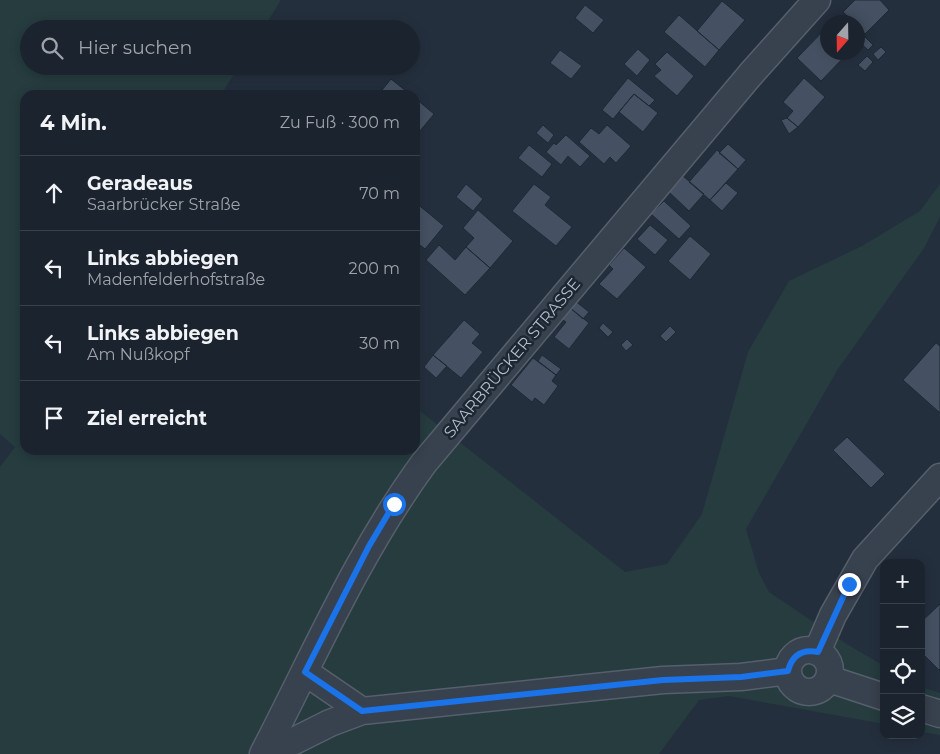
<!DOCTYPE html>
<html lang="de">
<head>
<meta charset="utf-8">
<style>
  :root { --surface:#1b232e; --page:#282f3a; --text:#f1f3f6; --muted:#a0a4aa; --line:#39404a }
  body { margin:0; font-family:Montserrat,sans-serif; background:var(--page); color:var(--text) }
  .controls { position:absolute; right:15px; bottom:15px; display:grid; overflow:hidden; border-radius:10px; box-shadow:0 2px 12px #0003 }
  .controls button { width:45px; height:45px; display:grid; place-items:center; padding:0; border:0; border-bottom:1px solid var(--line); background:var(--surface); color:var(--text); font:25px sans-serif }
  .compass { position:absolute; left:820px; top:15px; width:45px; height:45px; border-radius:50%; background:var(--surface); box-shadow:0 2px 12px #0003; rotate:200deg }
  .stop { position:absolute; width:15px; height:15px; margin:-11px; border:4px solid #1a73e8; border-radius:50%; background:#fff }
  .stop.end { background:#1a73e8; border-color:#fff; box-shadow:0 1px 5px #0008 }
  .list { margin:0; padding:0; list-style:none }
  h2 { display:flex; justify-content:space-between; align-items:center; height:65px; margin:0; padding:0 20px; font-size:21px }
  h2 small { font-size:16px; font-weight:400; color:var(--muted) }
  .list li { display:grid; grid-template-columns:32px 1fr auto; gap:15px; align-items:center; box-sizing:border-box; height:75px; padding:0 20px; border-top:1px solid var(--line) }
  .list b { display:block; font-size:19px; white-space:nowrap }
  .list p { margin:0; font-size:16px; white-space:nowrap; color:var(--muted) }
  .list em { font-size:16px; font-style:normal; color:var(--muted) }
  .icon { flex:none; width:28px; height:28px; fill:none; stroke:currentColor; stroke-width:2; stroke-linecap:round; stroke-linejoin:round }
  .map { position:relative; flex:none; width:940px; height:754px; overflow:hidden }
  .search { position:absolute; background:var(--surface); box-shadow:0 2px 12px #0003; left:20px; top:20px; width:400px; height:55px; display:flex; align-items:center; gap:12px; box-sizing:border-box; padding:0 18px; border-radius:28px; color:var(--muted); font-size:19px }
  .panel { position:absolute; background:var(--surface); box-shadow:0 2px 12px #0003; left:20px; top:90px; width:400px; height:365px; border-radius:15px }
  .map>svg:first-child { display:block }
  .green { fill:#263c3f }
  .building { fill:#455162; stroke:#1f2835 }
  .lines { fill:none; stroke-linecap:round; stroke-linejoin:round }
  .minor-casing { stroke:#565f6c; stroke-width:29 }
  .minor { stroke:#38414e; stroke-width:26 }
  .route { stroke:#1a73e8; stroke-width:6 }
  .labels { text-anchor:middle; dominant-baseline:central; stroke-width:5; stroke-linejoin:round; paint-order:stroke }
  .street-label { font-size:16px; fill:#b4bcc9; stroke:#1d2633 }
</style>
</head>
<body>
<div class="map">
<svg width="940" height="754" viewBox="0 0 940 754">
  <rect width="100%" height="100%" fill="#242f3e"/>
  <path class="green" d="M0,0h281l-18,29h-234v37h210l-18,29h-196v355h390v-43l210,165 42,-8 35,-50 46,-162 41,-71 73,-35 58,-35 20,-27v33l-16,31 -86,121 -92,160 13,44 10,19 76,51 39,23v58l-155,-28 -30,4 -40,54h-659v-287l15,-20 -15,-13z
    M921,687l19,6v42l-19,-3z"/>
  <path class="building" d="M855,0h25l9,10 -24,24 -7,-8v-4h-4l-11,-10z
    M722,1l23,19 -26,30 -22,-19z
    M585,5l19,15 -11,13 -18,-15z
    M679,15l40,35 -14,17 -41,-35z
    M828,26v26h21l-28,29 -24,-23z
    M864,36l9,9 -5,5 -10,-9z
    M881,47l5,5 -8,8 -5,-6z
    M638,49l12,11 -13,16 -13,-12z
    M560,50l22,16 -11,13 -21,-16z
    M667,52l27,24 -17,20 -23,-20 7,-6 -6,-6z
    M867,56l6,6 -8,9 -7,-6z
    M293,66h16l-6,8z
    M628,78l27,22 -6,6 -15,-12 -21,25 -11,-9z
    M804,78l21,19 -27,30 -11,-9 6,-7 -10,-9z
    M391,79l20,16h-33z
    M634,94l24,19 -15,19 -24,-20z
    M415,98l19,16 -19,23z
    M787,118l11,9 -9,7 -8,-14z
    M543,125l11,10 -6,8 -12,-10z
    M607,125l24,21 -15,17 -6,-6 -6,7 -25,-22 12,-14 8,6z
    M566,135l24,21 -10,11 -12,-11 -7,9 -15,-13 8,-9 2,2z
    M728,144l18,16 -8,9 -19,-16z
    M529,145l23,19 -10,13 -24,-19z
    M717,150l21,19 -28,31 -21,-18z
    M683,176l21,18 -15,17 -20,-19z
    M726,183l12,10 -16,18 -12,-11z
    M466,184l17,15 -10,12 -17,-14z
    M534,184l17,13 -6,8 27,22 -16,19 -44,-35z
    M664,201l27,25 -12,13 -28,-25z
    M415,202l29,24 -19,23 -10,-8z
    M478,210l35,31 -23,27 -24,-21 8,-9 -11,-10z
    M650,225l18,15 -13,15 -18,-16z
    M690,236l21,18 -21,26 -22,-19z
    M439,245l16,15 11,-13 24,21 -25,27 -39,-35z
    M624,248l22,19 -29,32 -18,-15 14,-15 -4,-4z
    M574,300l15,12 -6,7 -14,-12z
    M569,307l20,16 -20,26 -15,-12 12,-15 -6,-4z
    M464,320l16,14 -8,9 11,9 -22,26 -28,-23z
    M603,323l10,9 -5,5 -9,-9z
    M670,326l6,6 -10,10 -6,-6z
    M627,339l6,6 -7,6 -5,-6z
    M936,343l4,3v67l-37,-33z
    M433,355l14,11 -11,12 -12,-11z
    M542,355l19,14 -5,6 -18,-14z
    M533,358l23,17 -4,6 6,5 -14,19 -9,-7 -3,4 -21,-17z
    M847,437l38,37 -14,14 -38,-38z
    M940,604v65l-1,1 -18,-18v-30z"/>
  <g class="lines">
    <defs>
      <path id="minor" d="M788 671a21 21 0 1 1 42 0a21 21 0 1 1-42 0Z
        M817,652l16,-37 32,-56 75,-82
        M305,672l57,39
        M829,679l55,18
        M921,708l19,6
        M263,754c51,-98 95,-201 161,-291l326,-388 67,-75
        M268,754l62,-31 32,-12 301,-31 78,-3 47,-6"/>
    </defs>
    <use href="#minor" class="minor-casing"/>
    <use href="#minor" class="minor"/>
  </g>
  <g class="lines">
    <path class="route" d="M394,504l-25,42 -64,126 57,39 301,-31 78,-3 47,-6c4,-16 14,-22 30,-19l31,-68"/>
  </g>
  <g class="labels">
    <g class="street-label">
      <text transform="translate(512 358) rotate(-50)">SAARBRÜCKER STRASSE</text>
    </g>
  </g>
</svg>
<div class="controls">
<button>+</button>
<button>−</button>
<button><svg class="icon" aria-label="locate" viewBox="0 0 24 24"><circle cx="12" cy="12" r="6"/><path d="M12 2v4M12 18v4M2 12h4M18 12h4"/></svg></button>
<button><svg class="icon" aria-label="layers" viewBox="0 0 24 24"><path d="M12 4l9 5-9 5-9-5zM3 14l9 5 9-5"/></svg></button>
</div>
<svg class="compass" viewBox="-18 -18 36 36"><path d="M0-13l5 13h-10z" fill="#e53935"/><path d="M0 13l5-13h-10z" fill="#a0a4aa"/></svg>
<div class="stop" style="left:394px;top:504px"></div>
<div class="stop end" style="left:849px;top:584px"></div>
<div class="search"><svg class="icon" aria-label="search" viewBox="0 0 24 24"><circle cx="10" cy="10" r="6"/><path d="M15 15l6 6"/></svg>Hier suchen</div>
<section class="panel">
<h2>4 Min.<small>Zu Fuß · 300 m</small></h2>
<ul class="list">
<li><svg class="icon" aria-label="ahead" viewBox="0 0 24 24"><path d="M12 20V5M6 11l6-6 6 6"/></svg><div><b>Geradeaus</b><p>Saarbrücker Straße</p></div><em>70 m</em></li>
<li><svg class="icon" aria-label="left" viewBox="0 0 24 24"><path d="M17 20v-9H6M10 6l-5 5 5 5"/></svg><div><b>Links abbiegen</b><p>Madenfelderhofstraße</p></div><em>200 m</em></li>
<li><svg class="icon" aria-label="left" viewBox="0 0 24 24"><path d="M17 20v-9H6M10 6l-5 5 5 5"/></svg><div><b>Links abbiegen</b><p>Am Nußkopf</p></div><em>30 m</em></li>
<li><svg class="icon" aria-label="arrive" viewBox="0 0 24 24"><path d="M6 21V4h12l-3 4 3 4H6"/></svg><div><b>Ziel erreicht</b></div></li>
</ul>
</section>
</div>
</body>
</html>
